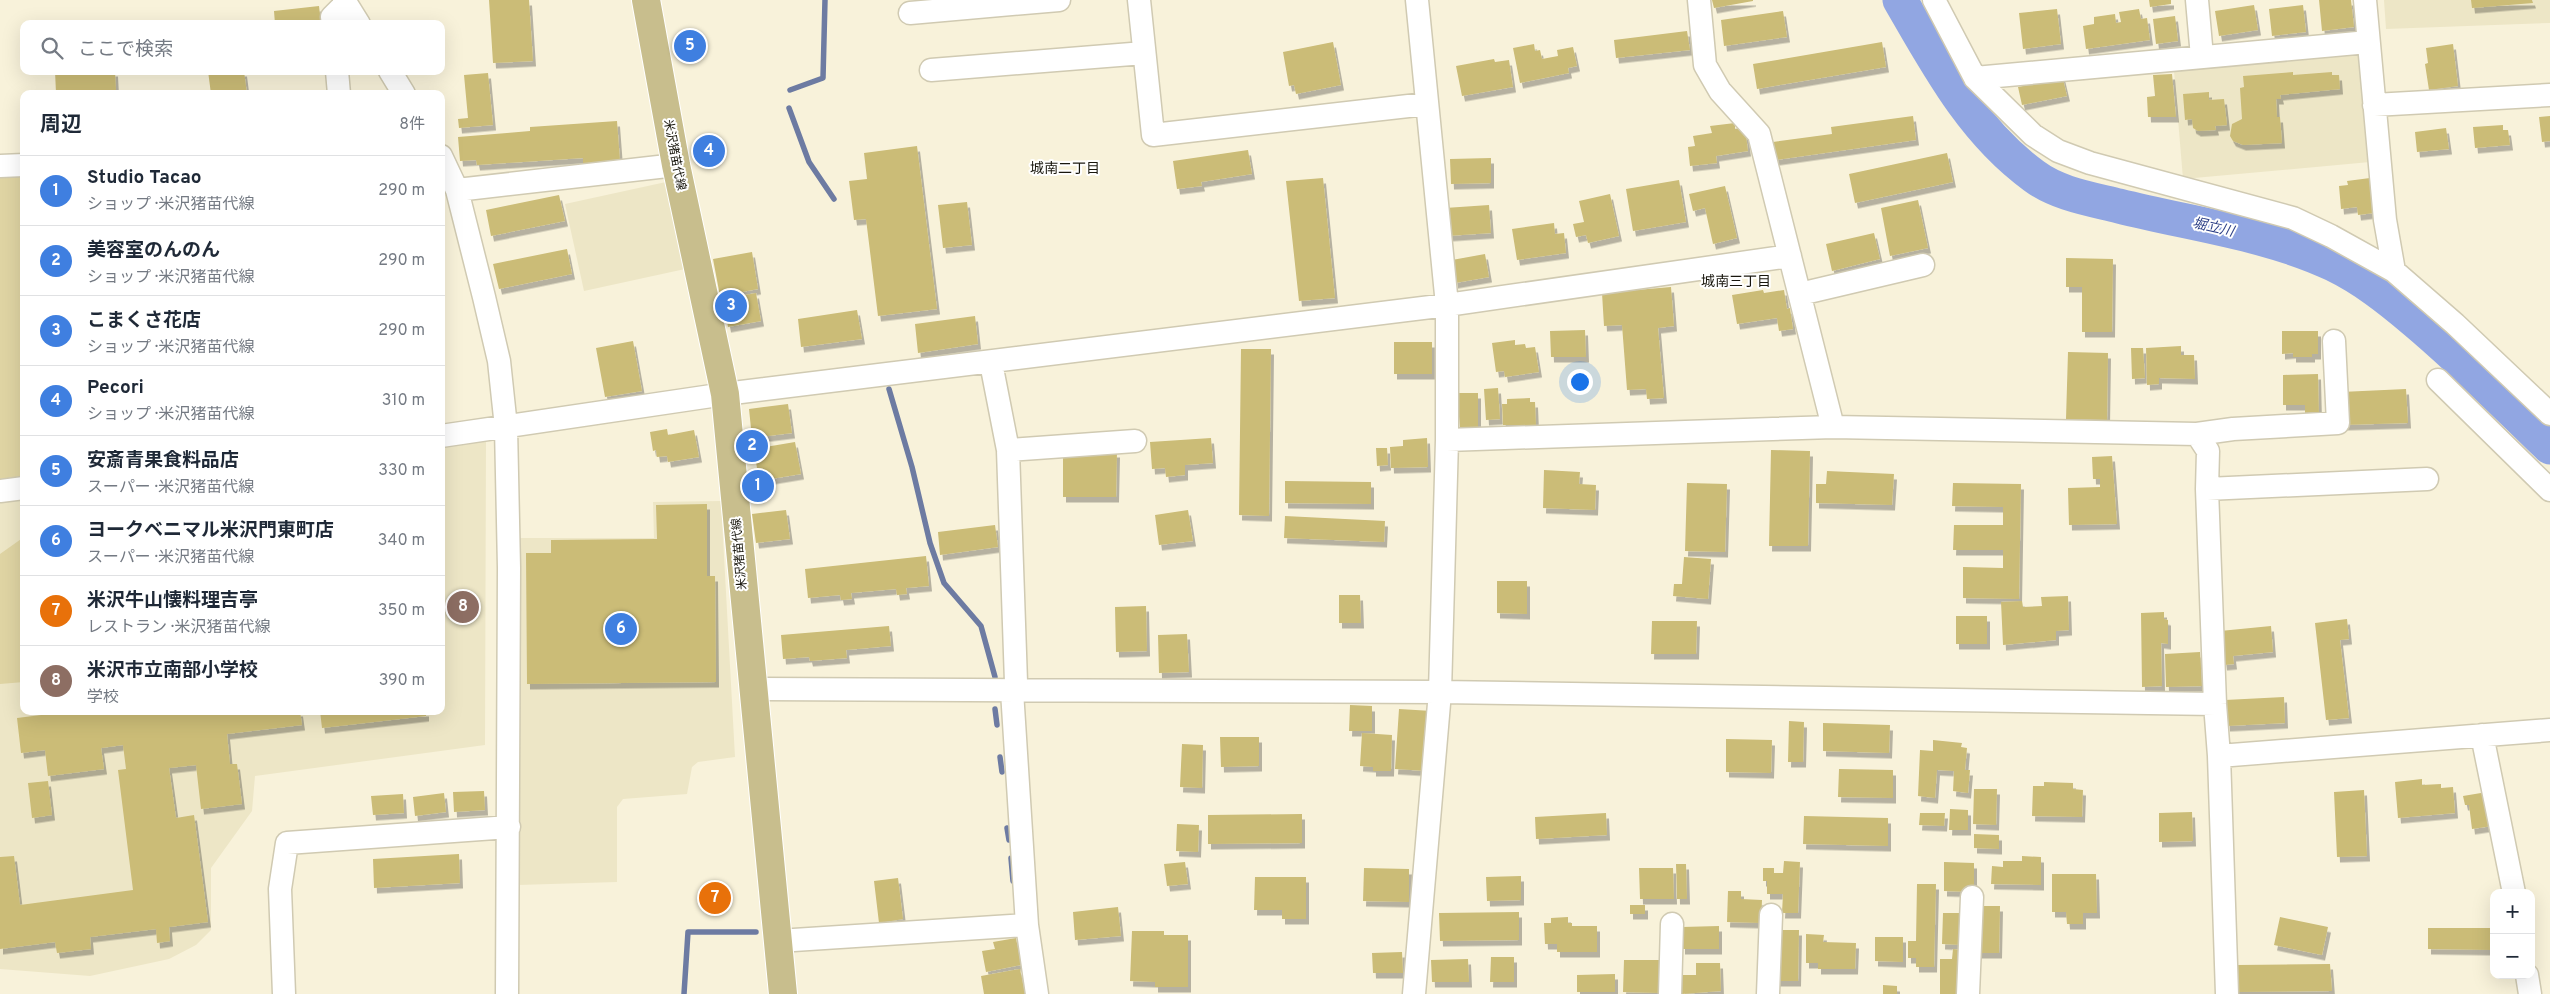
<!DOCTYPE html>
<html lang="ja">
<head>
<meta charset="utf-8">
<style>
  :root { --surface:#fff; --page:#f6f6f7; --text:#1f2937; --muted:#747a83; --line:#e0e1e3; --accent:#5373e7 }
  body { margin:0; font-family:Overpass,"Noto Sans JP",sans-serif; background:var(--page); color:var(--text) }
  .controls { position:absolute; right:15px; bottom:15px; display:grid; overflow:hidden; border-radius:10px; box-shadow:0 5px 20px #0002 }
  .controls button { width:45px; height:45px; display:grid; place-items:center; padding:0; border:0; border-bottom:1px solid var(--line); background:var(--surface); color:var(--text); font:25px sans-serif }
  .you { position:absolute; left:1579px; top:381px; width:18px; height:18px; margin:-12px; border:4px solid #fff; border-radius:50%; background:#1a73e8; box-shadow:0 0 0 8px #1a73e833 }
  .badge { display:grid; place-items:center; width:32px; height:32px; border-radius:50%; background:var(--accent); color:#fff; font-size:16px; font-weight:700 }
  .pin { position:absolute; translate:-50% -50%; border:2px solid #fff; box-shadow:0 1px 5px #0006 }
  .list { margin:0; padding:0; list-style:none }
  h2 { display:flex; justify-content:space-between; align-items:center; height:65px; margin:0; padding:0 20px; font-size:21px }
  h2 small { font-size:16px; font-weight:400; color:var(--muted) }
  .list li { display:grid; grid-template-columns:32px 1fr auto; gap:15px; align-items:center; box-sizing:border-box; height:70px; padding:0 20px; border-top:1px solid var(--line) }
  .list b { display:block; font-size:19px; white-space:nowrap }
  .list p { margin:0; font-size:16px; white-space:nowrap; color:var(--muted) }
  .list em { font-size:16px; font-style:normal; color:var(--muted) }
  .icon { flex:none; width:28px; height:28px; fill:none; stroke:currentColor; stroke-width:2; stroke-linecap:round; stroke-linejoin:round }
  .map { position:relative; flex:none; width:2550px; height:994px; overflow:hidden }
  .search { position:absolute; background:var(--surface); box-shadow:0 5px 20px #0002; left:20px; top:20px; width:425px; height:55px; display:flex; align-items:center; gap:12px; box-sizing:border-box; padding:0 18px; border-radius:10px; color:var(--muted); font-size:19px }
  .panel { position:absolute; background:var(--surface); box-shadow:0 5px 20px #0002; left:20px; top:90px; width:425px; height:625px; border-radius:10px }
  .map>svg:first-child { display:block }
  .built { fill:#ede6c6 }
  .green { fill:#dfd4a3 }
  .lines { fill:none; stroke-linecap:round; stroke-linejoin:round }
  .stream { stroke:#6d7ba2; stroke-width:5.5 }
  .river { stroke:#91a6e2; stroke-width:35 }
  .building { fill:#cbbc77; filter:url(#shadow) }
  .minor-casing { stroke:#d0cab2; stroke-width:25 }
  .major-casing { stroke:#fff; stroke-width:30 }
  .minor { stroke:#fff; stroke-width:22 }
  .major { stroke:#c8be8d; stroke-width:28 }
  .labels { text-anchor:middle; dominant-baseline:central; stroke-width:4; stroke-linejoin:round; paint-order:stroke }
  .street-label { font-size:12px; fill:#19170e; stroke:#fff }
  .neighbourhood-label { font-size:14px; fill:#19170e; stroke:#fff }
  .water-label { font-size:14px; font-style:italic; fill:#2c3f86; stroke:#fff }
</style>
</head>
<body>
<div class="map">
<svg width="2550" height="994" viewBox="0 0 2550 994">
  <defs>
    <filter id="shadow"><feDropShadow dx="3" dy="5.5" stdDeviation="0" flood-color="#0004"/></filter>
  </defs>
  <rect width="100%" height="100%" fill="#f8f2da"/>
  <path class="built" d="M2384,0h166v23l-164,6z
    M2360,53l10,109 -187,17 -9,-108z
    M666,182l19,87 -101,22 -19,-87z
    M486,441l-1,304 -230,31 -3,35 -41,57v62l-15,15 -27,14 -79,17 -90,-7v-467l24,-3v212h417v-264z
    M721,501l14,256 -37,5 -6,5 -5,27 -64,5 -6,8v75l-99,3 1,-347h135l-1,-36z"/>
  <path class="green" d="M21,170l3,19v287l-24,3v-307z
    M24,537v145l-24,2v-130z"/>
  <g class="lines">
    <path class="stream" d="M790,90l33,-12 2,-78
      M789,108l20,54 25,37
      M889,389l23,78 18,76 14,40 37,43 14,51
      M995,709l2,16
      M1000,757l2,15
      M1007,828l2,12
      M1011,858l2,23
      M684,994l4,-62h68"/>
    <path class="river" d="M1900,0c37,64 73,132 134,176 24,18 57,23 85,30 71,18 148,27 214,58 31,15 56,35 81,56 48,40 91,84 136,127"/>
  </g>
  <path class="building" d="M489,0h40l4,61 -40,2z
    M1712,0h41v1l-39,7z
    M2149,0h22v4l-21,3z
    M2319,0h32l3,27 -32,4z
    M2471,0h61l1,3 -61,5z
    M2254,5l4,25 -39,6 -4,-25z
    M2303,5l3,27 -34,4 -3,-27z
    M319,6l2,18h-46l-1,-13z
    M2057,9l4,35 -38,5 -4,-36z
    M2139,9l2,10 6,-1 3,22 -64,9 -3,-23 11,-2v-7l21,-3 1,9 5,-1 -2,-10z
    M1783,11l4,26 -63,9 -3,-26z
    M2175,16l3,25 -22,3 -3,-25z
    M1687,31l3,19 -74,8 -2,-18z
    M1333,42l8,43 -45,9 -2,-9 -5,1 -6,-34z
    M1882,42l4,25 -129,22 -4,-25z
    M1534,44l1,7 5,-1 2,9 16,-3 -1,-6 16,-3 4,19 -9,2 1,5 -49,10 -7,-35z
    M2453,44l5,42 -29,4 -4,-26 3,-1 -2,-15z
    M1494,59l1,3 14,-2 4,27 -51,9 -6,-30z
    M55,71h60l1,19 -60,3z
    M208,71h36l3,23h-36z
    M2293,72v3l39,-3v3h7l1,14 -60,6 1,4h-5l1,18h3l2,26 -39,2 -10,-4 -3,-5 2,-12 10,-5 -2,-31 4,-1 -1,-11z
    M488,73l5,52 -34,3 -1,-9 10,-1 -4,-43z
    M2172,74l4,43h-28l-1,-20 8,-1 -2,-21z
    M2062,75l5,21 -45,9 -4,-18 15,-3 -1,-4z
    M2209,92v8l15,-1 3,26 -12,1 1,4 -18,1 -5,-3 -1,-9 -7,1 -2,-26z
    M1913,116l3,24 -140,20 -3,-18 59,-8 -1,-7z
    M2550,116v25l-8,1 -3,-25z
    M617,121l3,40 -37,3v-6l-106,7 -1,-5 -16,1 -2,-24 72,-6v-4z
    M1735,123v6l10,-1 3,23 -32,5 1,7 -27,3 -2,-19 7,-1 -2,-10 19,-3 -2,-7z
    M2503,125v5h5l2,15 -35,3 -2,-21z
    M2446,128l3,21 -32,3 -2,-20z
    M917,146l20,163 -59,7 -12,-97 -12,1 -5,-39 18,-2 -3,-26z
    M1248,150l4,24 -51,8 1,4 -25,3 -4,-28z
    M1947,153l6,29 -98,21 -6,-29z
    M1491,158v25l-40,1 -1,-25z
    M1323,178l12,120 -36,3 -13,-120z
    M2370,178l4,35 -16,2 -1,-8 -16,2 -2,-23 9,-1 -1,-4z
    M1679,180l7,42 -53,9 -7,-42z
    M1725,186l12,52 -24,6 -8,-36 -12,3 -4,-17z
    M1610,194l9,42 -31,7 -2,-8 -10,2 -3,-13 11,-2 -5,-21z
    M559,195l6,26 -74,15 -5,-26z
    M1918,200l10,48 -38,8 -9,-48z
    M967,202l5,43 -29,3 -5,-43z
    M1489,205l2,28 -44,3 -2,-28z
    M1554,223l1,11 9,-1 2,20 -49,7 -5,-31z
    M1874,233l6,26 -48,12 -6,-27z
    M567,249l5,25 -73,15 -6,-25z
    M752,252l6,37 -38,7 -7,-37z
    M1485,254l4,23 -34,6 -3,-23z
    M2066,258l47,1 -1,73h-30v-45h-16z
    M1671,287l3,39 -16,2 6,70 -17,1 -1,-10 -19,1 -5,-65 -18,1 -2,-33z
    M1763,290l1,3 20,-3 3,19 3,-1 3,21 -14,2 -2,-13 -40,6 -5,-29z
    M756,293l5,28 -33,6 -5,-28z
    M857,310l5,29 -61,8 -3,-28z
    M975,316l3,28 -60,9 -3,-29z
    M1585,330l1,27h-35l-1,-26z
    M2282,331h36v23h-6v3h-19v-4l-11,1z
    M1515,340v5l10,-1 1,4 9,-1 4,25 -34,5 -1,-6 -8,1 -4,-29z
    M633,341l9,50 -37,6 -9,-49z
    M1394,342h38v32h-38z
    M2181,346v9h13l1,24 -36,-1v6l-12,1 -1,-37z
    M2131,348h12l2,30 -13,1z
    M1241,349h30l-2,167 -30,-1z
    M2068,352l40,1 -1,67 -41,-1z
    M2318,374l1,43h-14v-12h-22v-30z
    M1498,388l2,31 -14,1 -2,-31z
    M2406,389l2,34 -66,2 -1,-33z
    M1457,393h21v35h-18z
    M1530,398v4h5l1,23h-33l-1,-21h5v-5z
    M788,404l4,29 -40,5 -3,-29z
    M667,429l1,6 26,-5 5,27 -31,5 -1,-6 -10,1 -1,-7 -3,1 -3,-19z
    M1211,438l2,25 -28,2v10l-19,2 -1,-9 -13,1 -2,-27z
    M1427,438l1,29 -37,1 -1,-21 13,-1v-6z
    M795,442l6,32 -42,7 -5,-32z
    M1376,448h11l1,17 -11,1z
    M1771,450l39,1 -2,95h-39z
    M1063,452h54l-1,45h-53z
    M2112,456l5,68 -48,1 -1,-37 32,-1v-8h-7l-1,-22z
    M1544,470l36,2 -1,12 17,1 -1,25 -52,-2z
    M1827,471l67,3 -2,31 -76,-2v-19h10z
    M1285,481l86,1v22l-86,-1z
    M1687,483l40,1 -2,68 -40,-1z
    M1953,483l68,1 -2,115 -56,-1v-31l40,1v-18h-50l1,-25h49v-18l-51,-1z
    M707,504v72h8l1,106 -189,2 -1,-131h25v-13l106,-1 -1,-34z
    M786,510l4,29 -34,4 -4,-29z
    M1188,510l5,31 -34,4 -4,-30z
    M1285,516l100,5 -1,21 -100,-4z
    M995,525l3,22 -58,8 -2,-23z
    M926,556l3,30 -23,2 1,6 -10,1 -1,-6 -45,4 1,6 -11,1 -1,-5 -32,3 -3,-29z
    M1684,557l27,2 -3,40 -35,-3 1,-12h8z
    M1497,581h30v33l-30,-1z
    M1339,595h21l1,28h-22z
    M2068,596l1,34 -13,1v9l-53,5 -2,-43 21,-1 1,6 19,-1 -1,-9z
    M1146,606l1,45 -31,1 -1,-45z
    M2164,612v7l4,1v24l-7,-1 1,43 -20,1 -1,-74z
    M1956,616h31v28h-31z
    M2347,619l2,20 -9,1 9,78 -23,2 -11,-97z
    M1652,621h45l-1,33h-45z
    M889,626l2,20 -45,4 1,8 -37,3 -1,-4 -26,2 -2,-24z
    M2271,626l2,26 -40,4 1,8 -10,1 -4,-34z
    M1187,634l2,38 -30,1 -1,-38z
    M2200,652l2,34 -36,1 -1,-33z
    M2284,697l1,26 -58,3 -2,-26z
    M1350,705l22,1v25h-23z
    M1399,709l33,2 -4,60 -33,-2z
    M73,711h227l2,14 -75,9 3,30h7l5,40 -41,5 -5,-44 -27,3 7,50 18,-3 14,107 -39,5 1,14 -13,2 -1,-14 -66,8 1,12 -34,4 -2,-11 -55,7v-92l14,-1 6,49 113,-15 -15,-120 8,-1 -3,-24 -22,3 3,21 -56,7 -3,-26 -24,3 -4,-35z
    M320,711h106v5l-104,12z
    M1789,721l15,1 -1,40h-15z
    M1823,723l67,2 -1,28 -66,-2z
    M1362,733l30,2 -1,36h-18v-4l-13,-1z
    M1220,737h39v29l-38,1z
    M1726,739l46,1 -1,33 -45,-1z
    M1933,740l29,3 -1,4 6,1 -2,22h5l-2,23 -15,-2 1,-20 -17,-1 -2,28 -17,-2 2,-46 13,1z
    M1182,744l21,1 -1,43 -22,-1z
    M1839,769l54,1v28l-55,-1z
    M2422,779v6l19,-1v4l12,-1 2,26 -57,5 -3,-36z
    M48,781l4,34 -20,3 -4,-35z
    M2044,782l29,1v6l10,1 -1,27 -50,-1 1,-30h11z
    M1974,789h23l-1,36 -23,-1z
    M2364,790l3,66 -30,1 -3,-65z
    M484,791l1,19 -31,2 -1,-20z
    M2487,792l5,34 -20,3 -3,-24h-4l-2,-9z
    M444,793l2,19 -31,4 -2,-19z
    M403,794l1,19 -31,2 -2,-19z
    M1950,809l18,1v20h-19z
    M2192,812l1,29 -34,1v-29z
    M1606,813l1,22 -71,4 -1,-22z
    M1920,813h25l-1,13 -25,-1z
    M1302,814v29l-94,1v-29z
    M1804,816l84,2v28l-85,-2z
    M1177,824l22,1 -1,27 -22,-1z
    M1974,834l25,1v14l-25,-1z
    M459,854l1,29 -86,5 -1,-29z
    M2022,856l19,1v28l-50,-1 1,-18 11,1v-6h19z
    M1784,861l16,1 -2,51h-16l1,-19h-16v-13h-4v-13h11v5h9z
    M1185,862l3,22 -21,2 -3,-22z
    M1944,862l30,1v29l-30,-1z
    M1676,864h10l1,35h-10z
    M1364,868l45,1v33l-46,-1z
    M1639,868h34l1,31h-34z
    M2052,874h44l1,39h-14v11h-16l-1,-12h-14z
    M1521,876v24l-34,1 -1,-24z
    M1255,877h51v42h-24v-9h-28z
    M898,878l5,41 -24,4 -5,-42z
    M1917,884h19l-2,83h-18v-9h-8v-17h8z
    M1728,891h13v8l21,1 -1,23 -34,-1z
    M1630,905h15v9h-15z
    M1979,906h21l-1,47h-21z
    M1118,907l3,29 -46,4 -2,-28z
    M1519,912v28l-79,1 -1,-28z
    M1943,913h20l-1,32 -20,-1z
    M1568,917v6h4v3h25v26h-40v-8h-12l-1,-21h7v-5z
    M2280,917l48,10 -6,28 -48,-10z
    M1719,926v23h-37v-22z
    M2428,928h66v22l-66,-1z
    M1777,930h22l-1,51h-22z
    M1132,931h32v4h24v52h-33v-5l-25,-1z
    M1806,934l18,1 -1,7 33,1 -1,26h-37v-6h-12z
    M1875,937h28v25l-28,-1z
    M1016,938l5,27 -35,7 -4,-21 13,-2 -2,-7z
    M1953,949l9,1 -4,44h-18v-35h12z
    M1402,952l1,21h-30l-1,-20z
    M1491,957h23v25h-24z
    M1468,959l1,23h-37l-1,-22z
    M1624,960h38l-1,33 -38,-1z
    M1696,963h24l1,28 -39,3v-19h14z
    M2330,964l2,27 -96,1v-27z
    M1020,969l5,25h-41l-3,-18z
    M1615,974v18h-38v-17z
    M1883,985l14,1v8h-14z"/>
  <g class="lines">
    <defs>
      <path id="minor" d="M344,0l15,24
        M1139,0l14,135 273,-31
        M1699,0l6,65 15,26 39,43 74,293
        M1934,0l41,78 58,57 25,16 32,12 203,55 38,18 63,35 61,53 95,90
        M2197,0l5,57
        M2365,0l20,220 9,51
        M910,13l149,-13
        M333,24l-1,-7 14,-14
        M931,70l213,-17
        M337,71l2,23
        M390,71l14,23
        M1975,78l393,-36
        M2374,105l176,-10
        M441,156l16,34 27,107 15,64 7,66 3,141 -2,426
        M0,166l24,-1
        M457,190l219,-25
        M1800,294l123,-29
        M991,363l17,87 8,232 -4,9 15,234 10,69
        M2438,380l112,110
        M2197,434l36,-5 105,-6 -4,-82
        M441,436l284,-42 722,-89 343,-49
        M1447,440l386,-13 364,7 11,17 -1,38 8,215 4,52 8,238
        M1008,450l127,-9
        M2207,489l220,-10
        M0,491l24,-3
        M753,689l687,3 775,12
        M2482,735l32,158
        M2219,756l331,-26
        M778,941l249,-16
        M2527,975l3,19
        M284,994l-4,-105 7,-46 222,-16
        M1414,994l26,-302 7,-252v-135l-30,-305
        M1670,994l2,-70
        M1768,994l3,-79
        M1968,994l4,-97"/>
      <path id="major" d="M646,0l30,165 49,229 58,600"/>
    </defs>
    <use href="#minor" class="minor-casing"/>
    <use href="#major" class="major-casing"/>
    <use href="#minor" class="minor"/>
    <use href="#major" class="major"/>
  </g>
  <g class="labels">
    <g class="street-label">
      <text transform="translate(674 155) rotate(79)">米沢猪苗代線</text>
      <text transform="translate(740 554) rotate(-95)">米沢猪苗代線</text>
    </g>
    <g class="neighbourhood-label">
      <text x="1065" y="169">城南二丁目</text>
      <text x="1736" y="282">城南三丁目</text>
    </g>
    <g class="water-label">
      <text transform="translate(2213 228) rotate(13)">堀立川</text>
    </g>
  </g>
</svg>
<div class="controls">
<button>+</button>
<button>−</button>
</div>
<div class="you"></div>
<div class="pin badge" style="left:758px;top:486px;background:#3f7fe0">1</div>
<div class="pin badge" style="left:752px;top:446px;background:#3f7fe0">2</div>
<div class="pin badge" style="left:731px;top:306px;background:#3f7fe0">3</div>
<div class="pin badge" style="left:709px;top:151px;background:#3f7fe0">4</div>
<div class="pin badge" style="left:690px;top:46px;background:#3f7fe0">5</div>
<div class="pin badge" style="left:621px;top:629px;background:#3f7fe0">6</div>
<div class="pin badge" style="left:715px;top:898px;background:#e8710a">7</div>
<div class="pin badge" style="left:463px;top:607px;background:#8d6e63">8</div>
<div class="search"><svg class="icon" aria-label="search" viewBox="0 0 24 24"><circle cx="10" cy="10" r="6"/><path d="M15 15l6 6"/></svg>ここで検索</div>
<section class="panel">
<h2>周辺<small>8件</small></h2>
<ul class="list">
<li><span class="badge" style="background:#3f7fe0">1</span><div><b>Studio Tacao</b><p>ショップ · 米沢猪苗代線</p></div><em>290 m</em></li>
<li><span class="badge" style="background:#3f7fe0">2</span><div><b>美容室のんのん</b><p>ショップ · 米沢猪苗代線</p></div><em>290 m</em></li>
<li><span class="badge" style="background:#3f7fe0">3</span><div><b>こまくさ花店</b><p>ショップ · 米沢猪苗代線</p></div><em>290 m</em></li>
<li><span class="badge" style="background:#3f7fe0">4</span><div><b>Pecori</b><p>ショップ · 米沢猪苗代線</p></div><em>310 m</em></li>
<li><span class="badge" style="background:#3f7fe0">5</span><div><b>安斎青果食料品店</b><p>スーパー · 米沢猪苗代線</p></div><em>330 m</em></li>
<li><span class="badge" style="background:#3f7fe0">6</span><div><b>ヨークベニマル米沢門東町店</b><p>スーパー · 米沢猪苗代線</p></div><em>340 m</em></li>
<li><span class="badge" style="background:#e8710a">7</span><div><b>米沢牛山懐料理吉亭</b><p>レストラン · 米沢猪苗代線</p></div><em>350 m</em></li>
<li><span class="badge" style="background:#8d6e63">8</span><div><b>米沢市立南部小学校</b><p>学校</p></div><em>390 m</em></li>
</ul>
</section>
</div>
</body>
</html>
